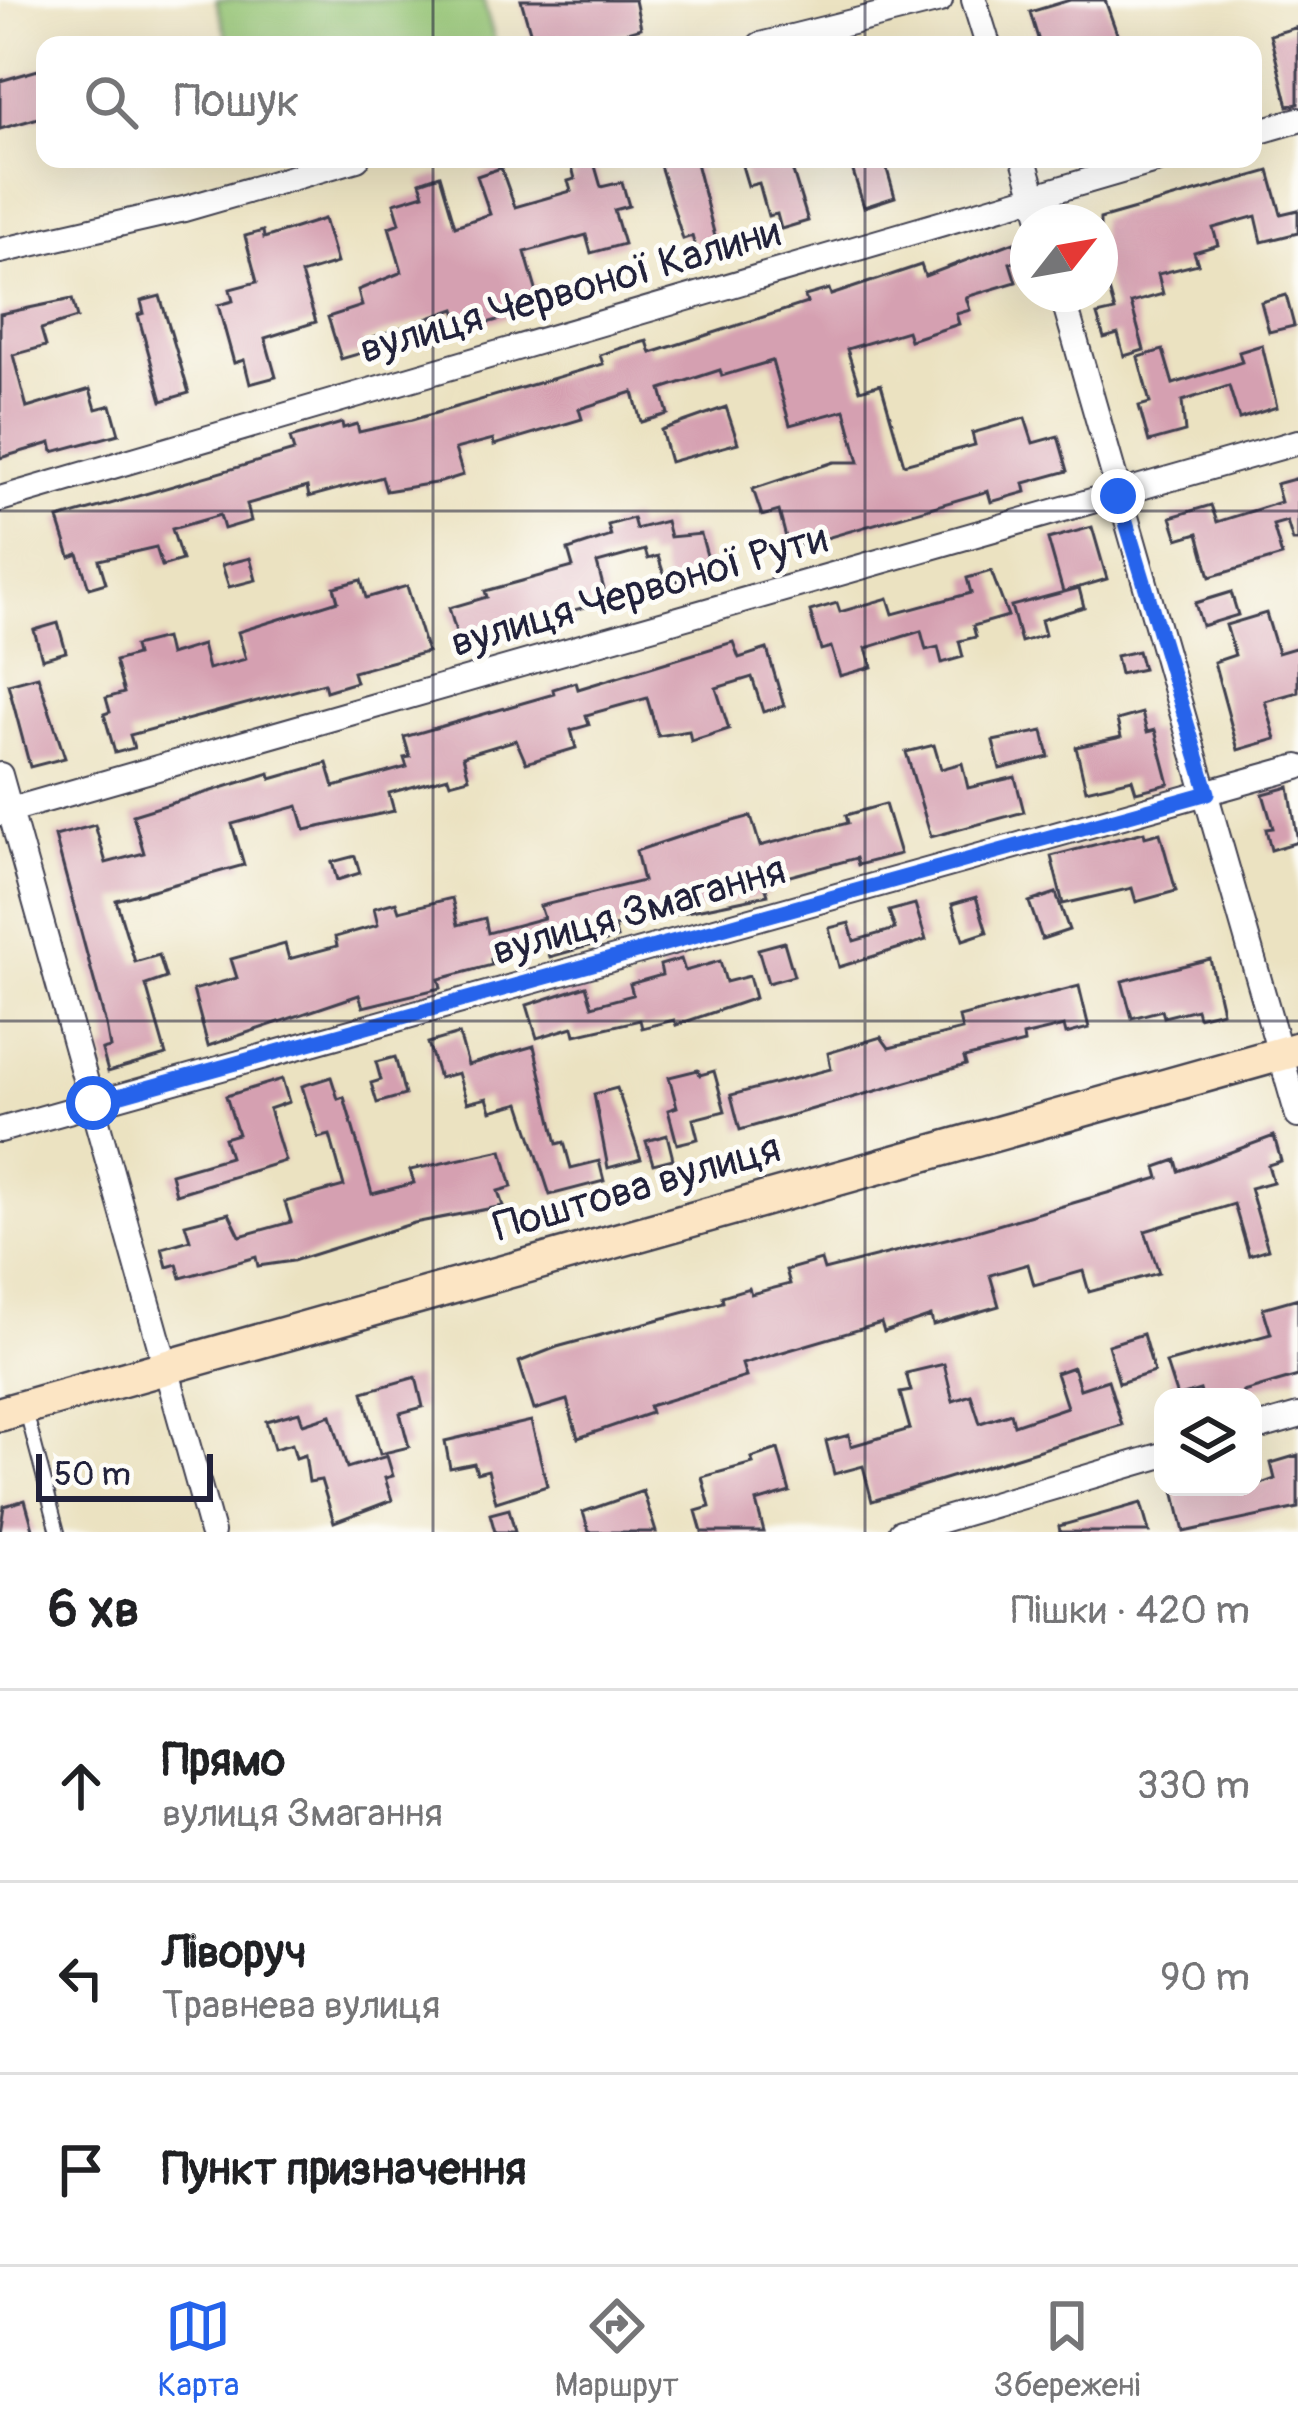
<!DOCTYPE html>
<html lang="uk">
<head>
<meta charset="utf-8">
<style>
  :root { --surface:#fff; --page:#f2f2f2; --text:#202124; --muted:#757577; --line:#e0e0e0; --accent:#2563eb }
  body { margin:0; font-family:Pangolin,sans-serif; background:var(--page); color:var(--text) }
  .controls { position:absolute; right:36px; bottom:36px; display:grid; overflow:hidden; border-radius:24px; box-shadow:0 12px 48px #0002 }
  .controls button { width:108px; height:108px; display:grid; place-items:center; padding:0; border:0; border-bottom:3px solid var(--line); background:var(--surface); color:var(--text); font:60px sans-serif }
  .compass { position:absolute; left:1010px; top:204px; width:108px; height:108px; border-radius:50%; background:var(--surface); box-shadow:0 12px 48px #0002; rotate:59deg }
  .scale { position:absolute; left:36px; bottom:30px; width:177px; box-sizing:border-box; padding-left:12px; border:6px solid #22223b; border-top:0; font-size:33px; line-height:42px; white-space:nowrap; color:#22223b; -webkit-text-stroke:9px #fdfcf7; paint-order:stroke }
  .stop { position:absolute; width:36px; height:36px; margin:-27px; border:9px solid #2563eb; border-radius:50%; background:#fff }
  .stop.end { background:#2563eb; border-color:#fff; box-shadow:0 3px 12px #0008 }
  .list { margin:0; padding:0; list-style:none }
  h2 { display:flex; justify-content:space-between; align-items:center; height:156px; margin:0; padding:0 48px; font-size:51px }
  h2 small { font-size:39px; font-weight:400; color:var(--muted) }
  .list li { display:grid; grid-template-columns:78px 1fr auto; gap:36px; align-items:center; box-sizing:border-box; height:192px; padding:0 48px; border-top:3px solid var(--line) }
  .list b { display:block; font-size:45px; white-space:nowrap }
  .list p { margin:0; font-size:39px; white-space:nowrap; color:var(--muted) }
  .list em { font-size:39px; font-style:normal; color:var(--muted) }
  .icon { flex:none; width:66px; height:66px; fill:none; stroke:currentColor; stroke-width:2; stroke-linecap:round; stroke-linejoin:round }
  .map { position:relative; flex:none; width:1298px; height:1532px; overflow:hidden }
  .search { position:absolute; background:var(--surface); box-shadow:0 12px 48px #0002; left:36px; right:36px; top:36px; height:132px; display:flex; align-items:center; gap:30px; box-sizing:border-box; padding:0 42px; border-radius:24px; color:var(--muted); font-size:45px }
  .sheet { height:732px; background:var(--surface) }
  nav { display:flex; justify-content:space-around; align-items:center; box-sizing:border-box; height:168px; border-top:3px solid var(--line); background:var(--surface); font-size:33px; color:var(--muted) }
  nav a { display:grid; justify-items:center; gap:6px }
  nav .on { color:var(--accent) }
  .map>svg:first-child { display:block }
  .green { fill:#92c271; stroke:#5a7256; stroke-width:3 }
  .building { fill:#d5a0b1 }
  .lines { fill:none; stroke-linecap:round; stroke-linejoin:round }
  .lane-casing { stroke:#403f4f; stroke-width:16 }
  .street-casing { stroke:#403f4f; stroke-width:28 }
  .secondary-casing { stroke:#403f4f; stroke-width:38 }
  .lane { stroke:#fff; stroke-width:12 }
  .street { stroke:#fff; stroke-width:24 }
  .secondary { stroke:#fce5c4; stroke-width:33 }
  .route { stroke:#2563eb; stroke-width:15 }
  .grid { fill:none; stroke:#22223b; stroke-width:3; stroke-opacity:0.55 }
  .labels { text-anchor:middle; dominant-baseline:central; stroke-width:10; stroke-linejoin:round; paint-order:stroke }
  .street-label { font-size:42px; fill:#22223b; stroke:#fdfcf7 }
</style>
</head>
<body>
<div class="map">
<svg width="1298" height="1532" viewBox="0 0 1298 1532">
  <rect width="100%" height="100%" fill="#fdfcf7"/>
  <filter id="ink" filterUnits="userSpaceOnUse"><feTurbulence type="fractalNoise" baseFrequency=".00833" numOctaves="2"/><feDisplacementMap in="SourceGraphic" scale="24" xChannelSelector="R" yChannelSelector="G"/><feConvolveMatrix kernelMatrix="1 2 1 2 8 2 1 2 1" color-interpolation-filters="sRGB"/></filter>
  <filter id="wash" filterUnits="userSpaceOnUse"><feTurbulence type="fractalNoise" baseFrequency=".004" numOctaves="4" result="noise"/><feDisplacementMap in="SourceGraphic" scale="48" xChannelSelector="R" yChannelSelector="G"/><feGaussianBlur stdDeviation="2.7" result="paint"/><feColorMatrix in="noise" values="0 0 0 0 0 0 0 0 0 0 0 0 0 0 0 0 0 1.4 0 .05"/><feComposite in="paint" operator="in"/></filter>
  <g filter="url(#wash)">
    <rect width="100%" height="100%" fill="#ebe2c1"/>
    <path class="green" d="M216,0h267l13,45h-267z"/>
    <g id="blocks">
      <path class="building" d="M521,0h114l6,28 -59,17h-48z
        M1070,0h35l16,45h-81l-10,-33z
        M1298,27v77l-10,2 -18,-71z
        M45,68v48l-45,13v-48z
        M570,159h23l8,28 21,-5 7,24 -15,4 10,34 -33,9 -5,-18 -61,17 14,48 -19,5 3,8 -61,17 -7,-21 -93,32 3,11 -24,7 -13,-42 34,-11 -4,-16 44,-18 -13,-45 11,-4 -6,-20 30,-9 -4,-12 20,-7 15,51 35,-12 -13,-38 24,-8 14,39 56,-16 -3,-10 7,-2z
        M658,159h37l23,89 -21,6 -5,-18 -9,3z
        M740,159h49l19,62 -27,8 -4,-15 -9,2 -9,-33 -11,3z
        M884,159l11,38 -31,10 -12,-39z
        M1269,171l12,43 17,-4v23l-36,9 -6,-26 -43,12 5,17 -24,7 4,12 -40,10 5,20 -32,9 13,47 -20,6 -6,-22 -14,4 -7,-23 18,-4 -15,-53v-39z
        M324,219l13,44 -36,11 15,48 -51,16 11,39 -26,7 -6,-24 -10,3 -16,-58 15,-4 -3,-12 27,-7 -12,-46 18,-5 1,7z
        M1014,242l6,19 -10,2 6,19 -50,15 4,13 -14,4 3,10 -49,16 -3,-9 -60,18 13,41 21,-6 23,80 71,-19 -3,-12 53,-15 8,25 25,-7 10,35 -44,12 2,9 -35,10 -3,-11 -199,58 -10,-38 -17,5 -9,-27 81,-27h25l-14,-52 -55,15 -18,-64 -50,15 -2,-6 -59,19 7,25 -27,8 -8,-30 -54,17 3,10 -88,26 -1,-6 -38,10 8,26 -22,7 -55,9 -4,-14 -73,20 -2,-10 -60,17 4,17 -27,8 -4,-14 -48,14 10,31 -20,6 -6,-19 -57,13 7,23 -17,5 -11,-34 -8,3 -12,-38 236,-68 -4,-13 52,-15 1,5 14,-4 2,8 53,-12 191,-56 -3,-9 21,-7 26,-7 4,12 156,-50 -2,-7 24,-7 2,6 90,-30 4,11z
        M1286,295l8,31 -25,6 -8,-30z
        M160,296l29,97 -27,8 -24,-86 6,-2 -3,-12z
        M72,299l5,19 -36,11 5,17 -33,9 14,53 63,-19 6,20 15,-4 8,29 -66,18 -2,-9 -51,15v-144z
        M1262,345l15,62 -38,12 -10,-33 -47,15 3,31 -36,10 -10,-36 11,-3 -12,-46 25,-7 10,34 69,-22 -3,-10z
        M726,407l12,36 -68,19 -9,-32z
        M1298,478v63h-5l-6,-20 -14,4 9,31 -72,21 -12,-44 -20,6 -7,-22 40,-12 6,17 64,-20 -5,-18z
        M633,518l3,11 30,-8 4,16 31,-3 10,36 -44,14 -9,-28 -10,3 -3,-9 -48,13 10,38 -148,41 -10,-34 38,-11 -2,-6 88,-24 -5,-17 43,-14 -3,-11z
        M1092,527l15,52 -44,13 -15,-53z
        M250,558l6,22 -27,7 -7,-22z
        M991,571l17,45 -35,10 3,11 -17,4 4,16 -21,6 -4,-16 -12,3 -5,-19 -55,17 6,19 -32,9 -9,-29 -10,3 -11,-39 27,-8 3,9 48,-14 5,16 78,-21 -4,-15z
        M361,580l5,18 41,-12 20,66 -74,20 3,10 -30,9 -2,-8 -194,52 4,13 -19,5 -11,-39 6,-2 -4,-14 18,-5 -9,-32 21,-6 -2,-9 31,-8 4,17 33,-10 6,24 38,-10 -8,-27 100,-31 -4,-14z
        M1079,588l5,19 -43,13 4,15 -24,7 -10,-36z
        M1231,592l7,23 -36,11 -7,-23z
        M1266,613l12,40 20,-6v45l-33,9 11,38 -38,11 -24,-88 21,-7 -9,-30z
        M58,623l8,29 -24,7 -8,-29z
        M733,642l6,16 28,-9 17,57 -21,6 -11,-35 -36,11 13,41 -38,12 -2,-10 -31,5 -11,-38 -61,17 3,10 -18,5 5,18 -50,15 -10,-23 -53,16 6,22 -19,5 -2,-6 -59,16 5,18 -89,19 -7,-24 -66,18 12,41 -128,35 19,62 24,-7 7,23 -20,7 20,70 -58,17 -6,-22 8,-2 -4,-23 -51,-189 40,-11 11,38 38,-10 -11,-38 137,-42 1,6 56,-16 7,24 73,-20 -3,-9 6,-1 -6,-20 150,-43 -1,-5 23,-7 2,7z
        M1138,651l5,18 -23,5 -4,-18z
        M38,676l27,82 -35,9 -22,-83z
        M1142,713l5,19 8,-2 14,54 -33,8 -4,-13 -46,11 -10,-43 45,-10 -4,-17z
        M1043,731l6,26 -49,12 -7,-28z
        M934,745l7,24 21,-6 6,25 47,-11 9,35 -93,25 -25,-85z
        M1289,787l9,55 -27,8 -5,-21 7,-1 -10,-34z
        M885,804l15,50 -42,11 -2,-7 -92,25 4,12 -154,32 3,11 -67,19 -4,-12 -55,14 1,6 -53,14 2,9 -78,19 -4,-12 -151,51 -15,-56 44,-12 -6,-19 54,-15 4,15 48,-13 -2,-9 43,-12 -4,-17 22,-6 3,9 53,-13 6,27 27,-7 3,15 56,-15 -4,-12 103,-25 -7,-30 51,-17 64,-18 9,30 88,-23 -2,-8z
        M1144,832l1,5 15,-4 16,58 -40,11 -4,-14 -69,16 -12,-48z
        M355,856l5,17 -23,7 -5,-18z
        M1056,893l13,37 -27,9 -13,-37z
        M976,897l11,35 -24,8 -11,-36z
        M915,904l11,36 -87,27 -10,-39 20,-5 5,18 41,-12 -6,-18z
        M784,942l10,34 -26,7 -10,-34z
        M681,959l4,12 35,-10 6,21 23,-6 6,22 -79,27 -2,-5 -32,8 -2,-8 -65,15 -2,-8 -36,11 -10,-33 59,-19 6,20 41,-11 -3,-11 32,-9 -2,-10z
        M1210,959l12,52 -24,6 -2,-8 -32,8 -2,-7 -30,8 -10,-37z
        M1079,986l10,42 -23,6 -2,-8 -41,10 1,7 -60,15 2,7 -226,65 -9,-35 100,-26 -3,-16 53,-16 8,11 73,-18 -3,-13z
        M459,1034l9,31 66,-19 23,98 7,-2 7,26 28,-7 5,20 -54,14 -30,-92 -29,8 -4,-13 -20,5 -9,-30 -19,5 -11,-35z
        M395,1057l10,38 -28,8 -6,-20 10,-3 -5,-18z
        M698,1070l2,5 14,-4 11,40 -32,8 5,20 -21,5 -9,-34 9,-3 -8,-30z
        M331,1077l7,22 6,-2 28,97 42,-11 -4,-13 92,-20 10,37 -14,4 5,15 -89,17 -121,38 -35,5 -2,-9 -75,21 -4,-14 -10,3 -5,-19 28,-8 -5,-16 44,-11 11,23 51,-14 -6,-20 59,-16 -14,-51 -12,3 -16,-52z
        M282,1079l7,23 -20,7 16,52 -109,33 -5,-20 59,-17 -6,-19 14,-4 -12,-38z
        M617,1088l24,71 -33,9 -14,-74z
        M667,1135l6,24 -20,5 -7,-23z
        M1274,1136l7,25 -13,4 5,17 -23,6 18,61 -19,6 -15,-51 -89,27 14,42 -70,19 -6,-21 -49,14 -6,-21 -38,11 9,31 -66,19 -2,-9 -47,16 -3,-9 -139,41 4,13 -97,29 2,7 -73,25 -11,-38 -33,10 -15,-48 38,-15 166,-45 -1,-6 27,-8 2,6 39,-10 -4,-14 35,-10 3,10 153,-39 182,-53 -3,-11 20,-7 3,11z
        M1298,1298v78l-55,16 2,5h-43l-2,-7 -23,7 -11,-34 105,-29 -8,-26z
        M1143,1334l11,38 -35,11 -11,-38z
        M944,1364l9,37 18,-6 9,28 31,-10 3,12 53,-18 -11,-34 17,-6 7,22 28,-9 14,45 -250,76 -9,-35 -29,8 -8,-33 23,-6 2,11 59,-17 -10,-36 11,-2 -5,-18z
        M416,1377l7,30 -23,6 9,34 -29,7 -17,-62z
        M299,1412l4,12 28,-9 16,53 40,-12 6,20 -8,2 7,22 -58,22 -13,-42 -12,2 -4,-27 -9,3 -4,-14 -18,5 -8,-28z
        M531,1421l16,65 -51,16 -8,-32 -11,3 -3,-10 -24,5 -5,-27z
        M778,1449l12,43 -34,10 8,30h-62l-6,-21 14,-4 -8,-30 51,-14 -2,-5z
        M1298,1455v53l-114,24 -10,-42 79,-3 22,-8 -4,-16z
        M643,1491l13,41h-67l-6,-20z
        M25,1500l9,32h-34l4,-26z
        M1141,1503l8,29h-89l-1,-6z
        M509,1509l6,23h-20l-5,-18z"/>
    </g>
  </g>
  <g filter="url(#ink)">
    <use href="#blocks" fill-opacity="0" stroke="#403f4f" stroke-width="3"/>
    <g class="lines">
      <defs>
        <path id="lane" d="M26,1411l32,121"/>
        <path id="street" d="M974,0l14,45
          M760,45l180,-45
          M1253,133l45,-13
          M1024,159l18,63
          M0,251l184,-42 173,-50
          M1062,294l236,822
          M0,499l1162,-340
          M0,775l212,757
          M0,813l1298,-371
          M0,1130l1298,-363
          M1253,1429l45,-13
          M901,1532l262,-77"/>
        <path id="secondary" d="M0,1414l1298,-365"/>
      </defs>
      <use href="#lane" class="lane-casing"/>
      <use href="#street" class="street-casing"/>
      <use href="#secondary" class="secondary-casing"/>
      <use href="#lane" class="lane"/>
      <use href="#street" class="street"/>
      <use href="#secondary" class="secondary"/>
    </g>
  </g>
  <g class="lines" filter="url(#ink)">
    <path class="route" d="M93,1103l1115,-310 -90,-297"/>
  </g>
  <path class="grid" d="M433,0v45M865,0v45M433,159v1373M865,159v1373M0,511h1298M0,1021h1298"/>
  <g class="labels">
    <g class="street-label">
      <text transform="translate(570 291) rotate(-16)">вулиця Червоної Калини</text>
      <text transform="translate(639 591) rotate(-16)">вулиця Червоної Рути</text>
      <text transform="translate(639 911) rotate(-16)">вулиця Змагання</text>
      <text transform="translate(637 1188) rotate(-16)">Поштова вулиця</text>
    </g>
  </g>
</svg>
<div class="controls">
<button><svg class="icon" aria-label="layers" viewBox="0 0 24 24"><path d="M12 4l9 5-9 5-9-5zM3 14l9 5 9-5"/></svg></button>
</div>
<svg class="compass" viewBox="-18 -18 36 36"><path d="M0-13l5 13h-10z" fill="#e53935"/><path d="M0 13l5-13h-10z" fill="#757577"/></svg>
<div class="scale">50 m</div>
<div class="stop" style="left:93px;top:1103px"></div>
<div class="stop end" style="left:1118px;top:496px"></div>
<div class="search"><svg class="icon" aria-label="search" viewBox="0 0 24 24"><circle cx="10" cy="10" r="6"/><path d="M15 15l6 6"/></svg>Пошук</div>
</div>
<section class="sheet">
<h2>6 хв<small>Пішки · 420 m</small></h2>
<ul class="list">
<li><svg class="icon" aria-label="ahead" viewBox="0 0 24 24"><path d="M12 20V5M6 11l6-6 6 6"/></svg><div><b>Прямо</b><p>вулиця Змагання</p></div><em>330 m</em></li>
<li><svg class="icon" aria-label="left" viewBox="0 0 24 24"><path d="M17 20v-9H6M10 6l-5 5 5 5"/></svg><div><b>Ліворуч</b><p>Травнева вулиця</p></div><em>90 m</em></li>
<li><svg class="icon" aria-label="arrive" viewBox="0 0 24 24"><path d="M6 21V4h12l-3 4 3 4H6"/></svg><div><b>Пункт призначення</b></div></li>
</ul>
</section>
<nav>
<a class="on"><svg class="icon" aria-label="map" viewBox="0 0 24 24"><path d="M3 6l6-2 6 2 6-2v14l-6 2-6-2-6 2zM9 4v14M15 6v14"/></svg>Карта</a>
<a><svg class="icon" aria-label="directions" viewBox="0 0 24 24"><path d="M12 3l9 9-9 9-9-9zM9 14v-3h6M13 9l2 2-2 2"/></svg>Маршрут</a>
<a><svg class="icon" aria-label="saved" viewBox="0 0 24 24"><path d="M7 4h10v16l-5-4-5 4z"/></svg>Збережені</a>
</nav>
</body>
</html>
